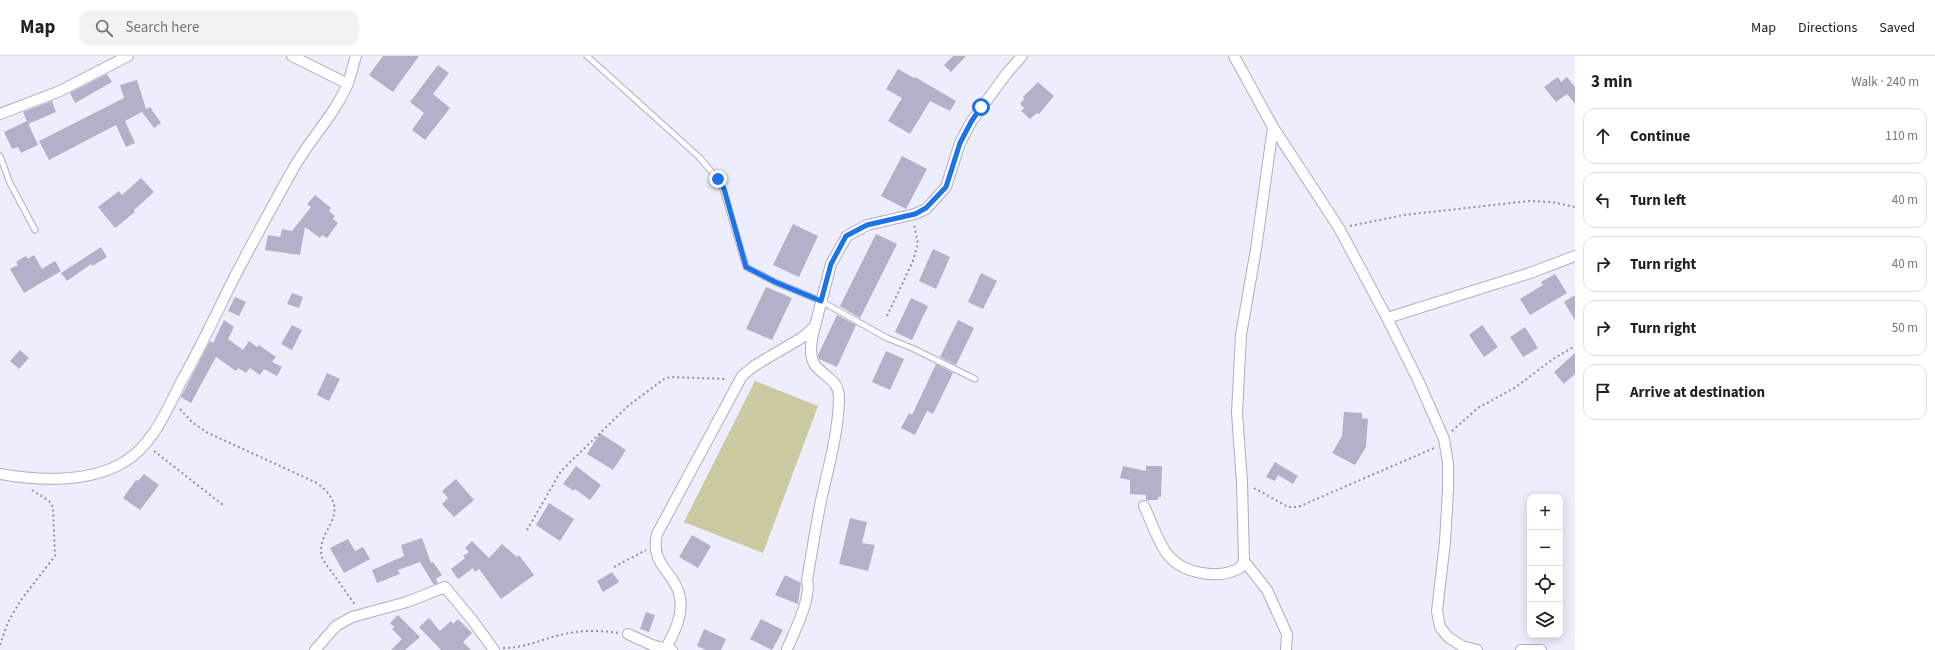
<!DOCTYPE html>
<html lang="en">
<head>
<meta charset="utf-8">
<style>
  :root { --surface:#fff; --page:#f2f2f2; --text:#222; --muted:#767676; --line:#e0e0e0 }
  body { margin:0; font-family:"Source Sans 3",sans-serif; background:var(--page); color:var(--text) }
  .controls { position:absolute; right:12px; bottom:12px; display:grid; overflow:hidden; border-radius:8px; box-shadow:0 2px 10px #0003 }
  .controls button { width:36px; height:36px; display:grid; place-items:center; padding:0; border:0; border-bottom:1px solid var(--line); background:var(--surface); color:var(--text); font:20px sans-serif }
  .stop { position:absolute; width:12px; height:12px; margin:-9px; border:3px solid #1a73e8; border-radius:50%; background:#fff }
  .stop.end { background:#1a73e8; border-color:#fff; box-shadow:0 1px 4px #0008 }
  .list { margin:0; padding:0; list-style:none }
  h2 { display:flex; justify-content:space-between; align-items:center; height:52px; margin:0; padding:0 16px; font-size:17px }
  h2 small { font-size:13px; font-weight:400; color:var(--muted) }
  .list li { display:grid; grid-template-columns:26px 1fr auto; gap:12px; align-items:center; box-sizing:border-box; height:56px; margin:0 8px 8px; padding:0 8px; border:1px solid var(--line); border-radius:12px }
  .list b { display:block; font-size:15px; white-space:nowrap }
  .list em { font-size:13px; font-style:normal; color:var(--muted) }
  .icon { flex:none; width:22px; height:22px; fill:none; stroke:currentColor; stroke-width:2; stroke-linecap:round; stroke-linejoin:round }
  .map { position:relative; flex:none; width:1575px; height:594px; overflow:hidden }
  header { display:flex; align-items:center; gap:24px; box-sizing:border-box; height:56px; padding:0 20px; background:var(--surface); border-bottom:1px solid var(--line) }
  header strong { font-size:19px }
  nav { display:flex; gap:22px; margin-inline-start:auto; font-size:14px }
  .search { width:280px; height:36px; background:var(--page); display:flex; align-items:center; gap:10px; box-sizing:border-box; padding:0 14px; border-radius:12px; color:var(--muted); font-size:15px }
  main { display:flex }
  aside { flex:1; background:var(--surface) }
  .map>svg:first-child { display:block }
  .green { fill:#cbc99f }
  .building { fill:#b3b1ca }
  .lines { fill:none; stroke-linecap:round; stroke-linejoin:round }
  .service-casing { stroke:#aeadc5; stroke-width:7 }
  .minor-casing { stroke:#aeadc5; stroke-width:12 }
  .path { stroke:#92929f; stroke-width:2; stroke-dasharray:2 3; stroke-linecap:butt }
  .service { stroke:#fff; stroke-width:5 }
  .minor { stroke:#fff; stroke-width:10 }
  .route { stroke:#1a73e8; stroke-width:5 }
</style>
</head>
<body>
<header>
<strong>Map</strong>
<div class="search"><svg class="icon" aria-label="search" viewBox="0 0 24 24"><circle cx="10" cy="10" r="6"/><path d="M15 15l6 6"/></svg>Search here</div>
<nav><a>Map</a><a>Directions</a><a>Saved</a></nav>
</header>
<main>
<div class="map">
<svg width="1575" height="594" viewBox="0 0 1575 594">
  <rect width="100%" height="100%" fill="#ededfc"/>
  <path class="green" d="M755,325l63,25 -55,147 -79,-31z"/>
  <path class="building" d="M383,0h36l-26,36 -24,-17z
    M953,0h13l-15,16 -7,-7z
    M438,9l11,8 -16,21 17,14 -25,32 -13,-10 12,-17 -14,-11z
    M898,13l16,9 1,-1 41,24 -6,10 -20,-10 -20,33 -22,-13 14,-23 -16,-9z
    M107,18l5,8 -37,21 -5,-10z
    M1558,21l3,5 6,-5 8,10v17l-8,-10 -11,8 -12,-15z
    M137,24l9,29 4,-2 11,16 -7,5 -12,-16 -17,9 10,22 -9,4 -10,-22 -67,35 -10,-19 85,-43 -4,-13z
    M1038,26l16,14 -15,18 -2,-1 -7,6 -9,-8 3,-3 -4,-4 4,-5 -1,-2z
    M52,45l4,11 -28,12 -5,-12z
    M27,65l11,24 -17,8 -3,-6 -6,2 -8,-17z
    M902,100l25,13 -21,40 -25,-13z
    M141,122l13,14 -20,18 1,2 -20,16 -17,-21 21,-16 3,4z
    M315,139l16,13 -2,3 6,5 -2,3 5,4 -11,15 -5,-3 -2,3 -15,-11 -5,28 -35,-5 3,-15 12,2 2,-8 10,2 19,-24 -4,-3z
    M793,168l25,12 -19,41 -26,-12z
    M876,178l21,10 -37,74 -20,-12z
    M101,191l6,10 -15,9 -1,-2 -24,17 -6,-8z
    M933,193l17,8 -14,32 -17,-8z
    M34,199l8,14 13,-8 6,10 -37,22 -14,-24 8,-4 -2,-3 10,-6 2,3z
    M981,217l16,8 -14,28 -15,-7z
    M1555,218l12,19 -37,22 -10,-16 23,-14 -2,-3z
    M766,231l26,11 -20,42 -26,-11z
    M292,237l11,4 -4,11 -12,-4z
    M1575,239v25l-11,-18z
    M235,241l11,5 -7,14 -11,-5z
    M911,242l17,8 -16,34 -17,-8z
    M837,259l19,10 -19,42 -18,-8 -1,-4z
    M224,264l10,7 -6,12 15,11 6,-9 8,6 2,-2 17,12 -4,5 10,5 -5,9 -13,-7 -4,6 -10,-7 -4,5 -8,-5 -2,3 -20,-14 -25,46 -10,-6 29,-56 3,2z
    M958,264l16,8 -18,37 -16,-8z
    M292,269l10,5 -10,20 -11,-6z
    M1482,269l16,22 -14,10 -15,-22z
    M1525,271l13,21 -15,9 -13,-20z
    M20,294l9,8 -10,11 -9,-8z
    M886,295l18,8 -14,31 -18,-8z
    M1575,297v21l-11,10 -10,-12z
    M936,308l17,9 -20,41 -6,-3 -12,24 -14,-7 8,-15 3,2z
    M327,317l13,6 -11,22 -12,-6z
    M1344,356l18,1v5l6,1 -2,28 -11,18 -23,-12 10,-17z
    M600,377l26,17 -13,20 -26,-16z
    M1275,406l23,14 -5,8 -15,-9 -3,6 -9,-4z
    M576,410l25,19 -11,15 -15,-11 -1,2 -11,-7z
    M1123,410l23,5v-5h16l-1,31h-3v3h-12v-5l-16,-1v-14l-10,-2z
    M144,418l15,11 -19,25 -17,-12 13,-18 2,1z
    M456,423l18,21 -20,17 -12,-13 6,-6 -6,-7z
    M549,447l25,16 -14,22 -24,-16z
    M850,462l17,4 -5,21 13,2 -7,26 -29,-7z
    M692,479l19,11 -13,22 -19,-11z
    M422,482l9,25 2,-1 9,13 -6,4 2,4 -4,2 -14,-23 -22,8 2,4 -23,9 -5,-13 32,-14 -3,-11z
    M348,483l7,12 8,-4 7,12 -26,14 -14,-25z
    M472,485l17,17 13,-14 15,13 2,-2 15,20 -33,24 -22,-30 -4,3 -2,-4 -15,11 -7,-10 14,-11 -2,-2 6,-4 -4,-4z
    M612,516l7,10 -16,10 -6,-11z
    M785,519l16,8 -3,21 -23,-9z
    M646,556l9,3 -6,17 -9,-3z
    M398,559l22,22 -15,13h-14l11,-11 -10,-10 2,-2 -4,-4z
    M429,562l11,13 11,-10 2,3 5,-5 14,14 -9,9 8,8h-30l-22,-23z
    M761,563l22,11 -11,20 -22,-11z
    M704,573l22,10 -5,11h-15l-9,-4z"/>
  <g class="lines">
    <defs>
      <path id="service" d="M587,0l112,101 19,22 5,10 23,78 29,15 46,19 66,37 25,10 63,31
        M0,100l10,27 25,47"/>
      <path id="minor" d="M292,0l56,28
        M1234,0l39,71 66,101 48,90 31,62 26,59 4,24v27l-3,52 -8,69 3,16 8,10 14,9 15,4
        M0,58l60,-23 68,-35
        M1387,262l143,-45 45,-17
        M0,418c38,7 90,9 124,-12 28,-16 43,-52 57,-80 19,-33 35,-68 52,-102 19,-37 39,-73 59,-109 16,-30 42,-55 55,-86 4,-9 6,-20 9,-29
        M1144,450c7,15 12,31 21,45 15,23 53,29 75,17l4,-7 -2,-79 -5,-69 4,-78 15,-86 17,-122
        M1244,505l23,29 20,44 -1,16
        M628,578l24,11 20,5
        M787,593c7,-16 25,-52 20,-69 5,-28 9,-56 15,-84 7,-31 16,-63 17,-96 1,-20 -14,-22 -24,-35 -7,-10 -3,-29 0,-39
        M315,594l21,-24 16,-9 55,-15 38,-15 28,34 21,29
        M665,594c9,-17 20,-36 14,-57 -7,-23 -29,-29 -22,-59l85,-158 12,-10 49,-29 12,-11 16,-62 16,-28 20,-11 48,-11 11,-5 20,-22 14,-44 11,-21 36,-49 15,-17
        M1521,594h20"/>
    </defs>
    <use href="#service" class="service-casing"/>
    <use href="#minor" class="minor-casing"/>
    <path class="path" d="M1350,170l54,-11 125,-14 23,1 23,5
      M887,260l26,-55 5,-18 -4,-18
      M180,353l12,13 14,10 111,51c42,32 -6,47 6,77l33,46
      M1452,375l26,-23 38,-21 37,-28 22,-13
      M154,395l69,54
      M1254,432l34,19h10l136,-59
      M527,474l34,-59 67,-65 36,-27 6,-2 57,2
      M614,511l32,-17
      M0,589l8,-23 13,-22 34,-44 -2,-49 -4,-6 -17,-11
      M503,592c21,0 37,-8 57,-13 18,-5 40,-5 59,-2"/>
    <use href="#service" class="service"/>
    <use href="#minor" class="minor"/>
  </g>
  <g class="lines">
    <path class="route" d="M718,123l6,10 22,78 29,15 46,19 10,-37 15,-28 21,-11 48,-11 11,-6 20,-21 14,-44 11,-21 10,-15"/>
  </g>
</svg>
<div class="controls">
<button>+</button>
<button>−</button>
<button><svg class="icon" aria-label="locate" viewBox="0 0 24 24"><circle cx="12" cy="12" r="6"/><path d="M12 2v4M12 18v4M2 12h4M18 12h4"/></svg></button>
<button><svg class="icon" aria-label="layers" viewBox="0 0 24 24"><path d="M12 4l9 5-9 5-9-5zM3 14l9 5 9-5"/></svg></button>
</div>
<div class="stop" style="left:981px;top:51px"></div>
<div class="stop end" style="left:718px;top:123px"></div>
</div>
<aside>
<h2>3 min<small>Walk · 240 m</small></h2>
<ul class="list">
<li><svg class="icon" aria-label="ahead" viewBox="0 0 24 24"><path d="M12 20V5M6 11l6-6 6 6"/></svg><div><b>Continue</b></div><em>110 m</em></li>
<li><svg class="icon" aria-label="left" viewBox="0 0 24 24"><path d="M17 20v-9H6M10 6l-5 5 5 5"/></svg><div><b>Turn left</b></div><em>40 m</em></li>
<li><svg class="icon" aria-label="right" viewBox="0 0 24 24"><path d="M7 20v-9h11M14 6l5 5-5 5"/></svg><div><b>Turn right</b></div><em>40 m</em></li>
<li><svg class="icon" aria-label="right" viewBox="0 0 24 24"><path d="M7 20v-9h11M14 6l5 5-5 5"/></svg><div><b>Turn right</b></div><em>50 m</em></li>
<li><svg class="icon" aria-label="arrive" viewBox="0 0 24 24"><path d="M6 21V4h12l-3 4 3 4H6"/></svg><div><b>Arrive at destination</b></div></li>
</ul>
</aside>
</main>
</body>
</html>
